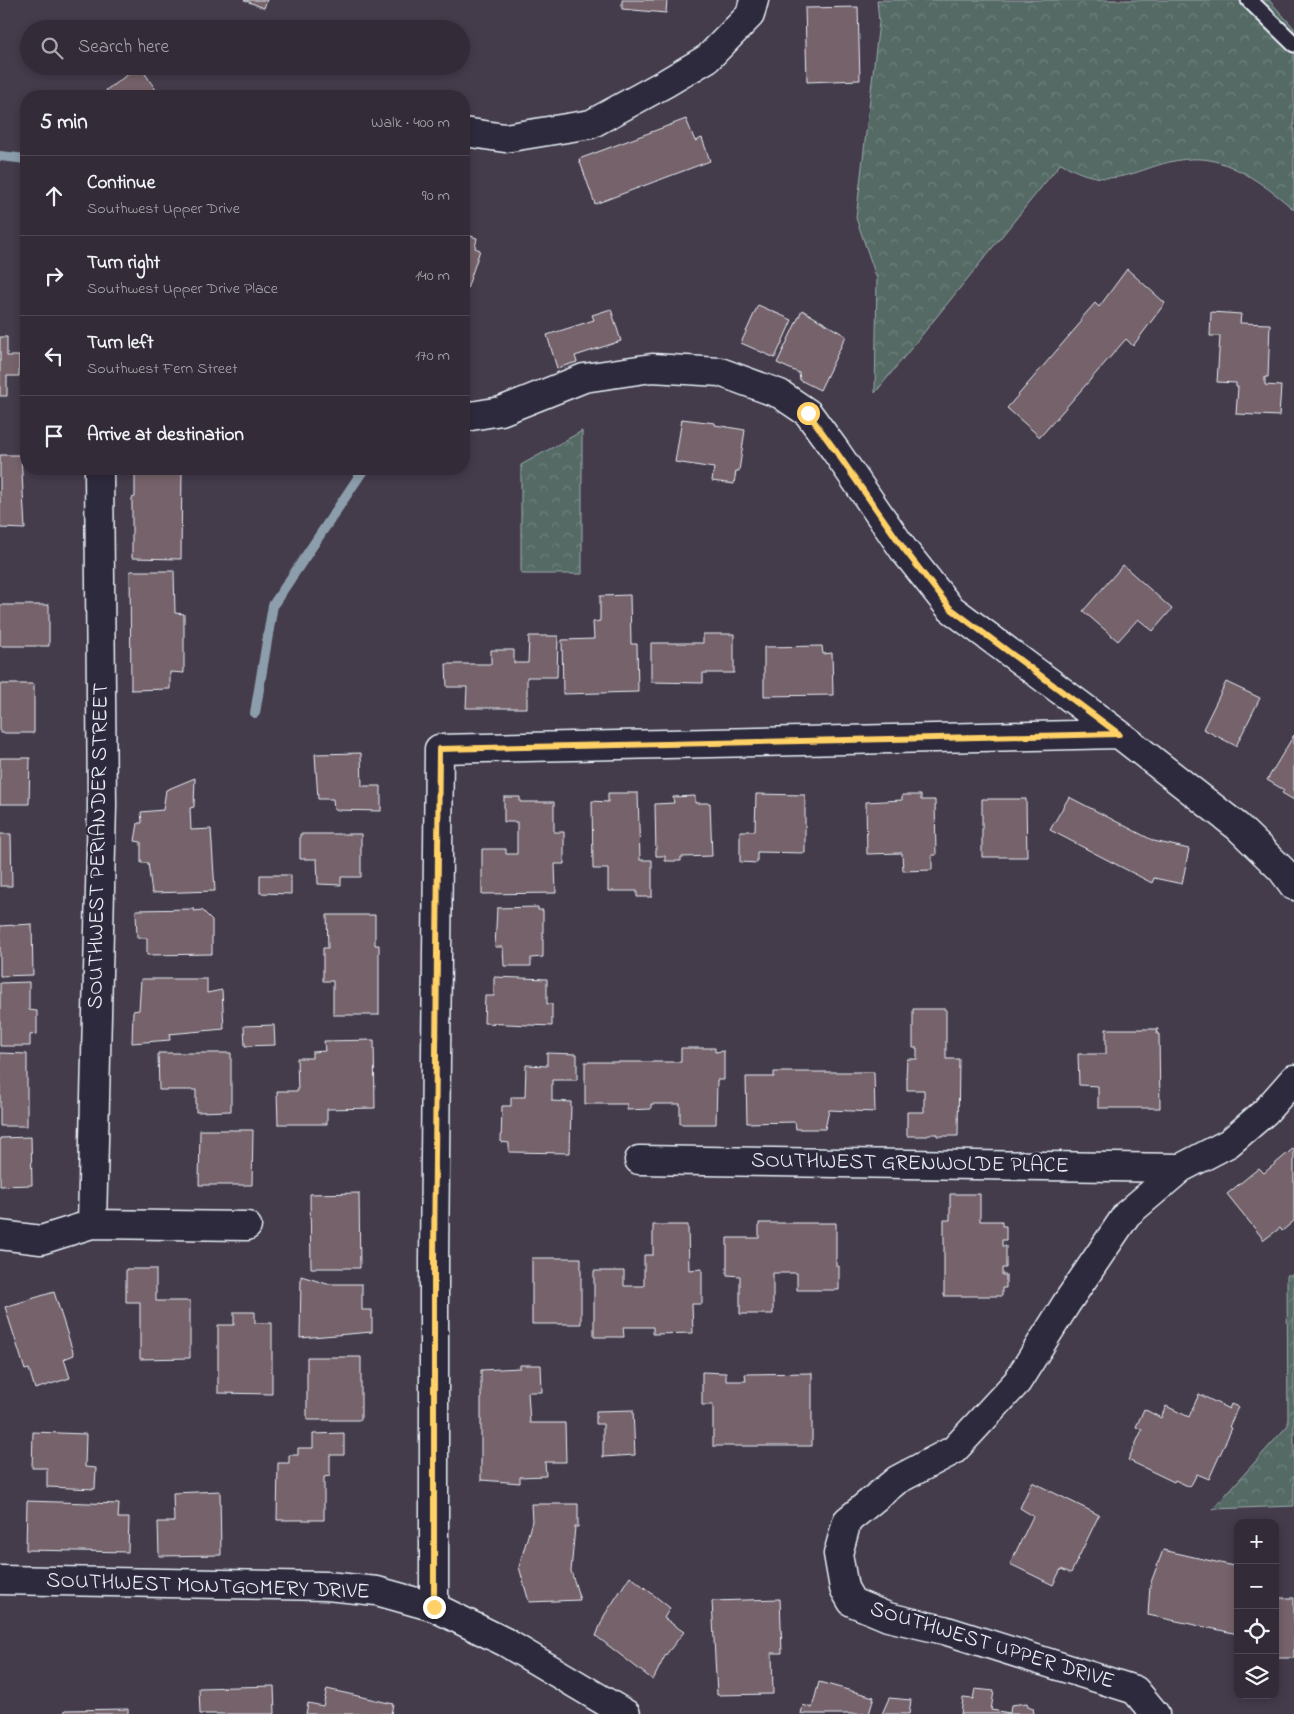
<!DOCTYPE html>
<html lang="en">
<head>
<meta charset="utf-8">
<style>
  :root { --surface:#332c38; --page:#3b3440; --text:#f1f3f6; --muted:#a9a7ae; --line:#4e4853 }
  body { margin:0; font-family:"Indie Flower",sans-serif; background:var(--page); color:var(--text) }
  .controls { position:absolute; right:15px; bottom:15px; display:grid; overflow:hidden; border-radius:10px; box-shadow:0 2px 8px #0003 }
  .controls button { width:45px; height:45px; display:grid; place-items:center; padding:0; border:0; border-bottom:1px solid var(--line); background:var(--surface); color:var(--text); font:25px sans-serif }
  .stop { position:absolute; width:15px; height:15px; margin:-11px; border:4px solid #ffd166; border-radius:50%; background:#fff }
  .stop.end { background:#ffd166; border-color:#fff; box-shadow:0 1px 5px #0008 }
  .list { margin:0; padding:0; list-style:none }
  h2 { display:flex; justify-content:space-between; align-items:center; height:65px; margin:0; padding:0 20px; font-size:21px }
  h2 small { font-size:16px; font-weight:400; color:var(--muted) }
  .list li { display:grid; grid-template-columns:32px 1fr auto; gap:15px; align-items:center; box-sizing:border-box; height:80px; padding:0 20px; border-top:1px solid var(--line) }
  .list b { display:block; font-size:19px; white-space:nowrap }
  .list p { margin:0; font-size:16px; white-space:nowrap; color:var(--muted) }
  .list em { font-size:16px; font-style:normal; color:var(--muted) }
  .icon { flex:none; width:28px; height:28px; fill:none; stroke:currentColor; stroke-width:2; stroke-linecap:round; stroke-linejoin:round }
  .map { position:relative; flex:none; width:1294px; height:1714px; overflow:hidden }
  .search { position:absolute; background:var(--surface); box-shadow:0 2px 8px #0003; left:20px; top:20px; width:450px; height:55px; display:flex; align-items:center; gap:12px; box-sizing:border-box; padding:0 18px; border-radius:28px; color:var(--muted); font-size:19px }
  .panel { position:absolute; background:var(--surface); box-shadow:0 2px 8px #0003; left:20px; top:90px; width:450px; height:385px; border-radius:20px }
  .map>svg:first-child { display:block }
  .forest { fill:url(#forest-crowns); stroke:#9eaeae }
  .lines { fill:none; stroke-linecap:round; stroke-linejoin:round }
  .stream { stroke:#8c9eac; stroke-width:10 }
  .building { fill:#76626b; stroke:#e8f1f8 }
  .lane-casing { stroke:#e8f1f8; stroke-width:19 }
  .street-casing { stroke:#e8f1f8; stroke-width:31 }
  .lane { stroke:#2f2a3d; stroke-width:15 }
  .street { stroke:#2f2a3d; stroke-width:28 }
  .route { stroke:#ffd166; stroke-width:6 }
  .labels { text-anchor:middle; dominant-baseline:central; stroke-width:5; stroke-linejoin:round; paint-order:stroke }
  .street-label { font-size:22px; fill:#e8f1f8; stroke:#2f2a3d }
</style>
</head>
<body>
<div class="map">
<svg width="1294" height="1714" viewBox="0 0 1294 1714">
  <defs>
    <pattern id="forest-crowns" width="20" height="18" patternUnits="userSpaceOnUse" patternTransform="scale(1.25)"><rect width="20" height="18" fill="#556b65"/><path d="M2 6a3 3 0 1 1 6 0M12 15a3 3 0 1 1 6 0" fill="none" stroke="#6d817c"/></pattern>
  </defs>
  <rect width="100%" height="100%" fill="#443b4b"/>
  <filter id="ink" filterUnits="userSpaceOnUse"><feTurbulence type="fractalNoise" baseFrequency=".02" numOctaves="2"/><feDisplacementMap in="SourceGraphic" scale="10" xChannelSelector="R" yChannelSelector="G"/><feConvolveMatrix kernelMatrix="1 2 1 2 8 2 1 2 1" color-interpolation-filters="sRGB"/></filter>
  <g filter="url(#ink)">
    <path class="forest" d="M877,0h392l25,28v182c-22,-20 -62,-50 -93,-51 -57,-3 -80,41 -140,4l-186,230 2,-114 -21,-61 23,-196z
      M582,431v143h-61v-109z
      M1287,1275h7v231l-81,3 75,-84z"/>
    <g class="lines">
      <path class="stream" d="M0,156l26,3
        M255,713l18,-108 91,-136"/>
    </g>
    <path class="building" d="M244,0h23l-3,8z
      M622,0h45l-1,13 -44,-4z
      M858,7l2,73 -53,2 -2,-74z
      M140,66l20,30h-50l-4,-6z
      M686,119l9,22 7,-3 8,23 -115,43 -16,-45z
      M464,234l13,4 -2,10 5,2 -16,48z
      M1127,269l38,34 -32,43 -7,-7 -86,98 -33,-29 75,-87 -2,-1 15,-17 4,4z
      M758,305l34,15 -17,38 -34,-15z
      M611,309l10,32 -46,15 2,6 -20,6 -10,-33 47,-15 -2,-5z
      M802,310l44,26 -26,54 -20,-10 -1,-7 -22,-10z
      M1211,312l30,2 -1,9 30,1 -2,53h-3v8l16,1 -2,30 -43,-2 2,-27h-2v-4l-19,-1 3,-46h-10z
      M0,337h7v19h12v20h-12v20h-7z
      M682,419l33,4v2l30,5 -6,41h-3l-2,13 -22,-3 2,-13 -39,-6z
      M0,455h21l4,74 -25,-1z
      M135,469h47l-1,90 -49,-1v-60l3,-1z
      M1123,565l49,44 -19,22 -15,-12 -20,22 -35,-30z
      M130,571h44l1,42 9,1v59l-14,-1v17l-39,1z
      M630,595l1,49h6l1,48 -75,2 -1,-54 32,-1 -1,-17 7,-1v-25z
      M0,605h49v41h-49z
      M703,634h31v39h-31v10l-52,-1v-39h52z
      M529,636h29l-1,41h-30v31h-61l1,-21h-20l-1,-23h45v-14h23v13h14z
      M822,646l1,8 9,-1 1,42 -69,1v-49z
      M1226,682l34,16 -24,48 -33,-17z
      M0,684h34v49h-34z
      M1294,735v65l-12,-7 2,-3 -17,-10z
      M361,753l1,33h19v25l-47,-1 -1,-11h-15l-3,-45z
      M0,758h30l-1,46h-29z
      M195,778l-1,29 -4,1 1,22 20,-1 4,62 -63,2 -4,-30h-7v-21l-6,-1 3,-18h4l-1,-11 22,-2 3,-20z
      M608,793h30l2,67h12v37h-15v-6h-29v-22h-15l-1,-68 16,1z
      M756,794l49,1v58l-48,-1v11l-17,-1v-31h15z
      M902,795h19v5h14l1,55h-4v15l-29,1 -1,-18 -35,1 -1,-52 36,-2z
      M695,796v7h15l2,53 -31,1v4h-16v-5h-9l-1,-52 19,-1 -1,-6z
      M504,797h16v5h34v30h10v32h-9l1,29 -74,1v-45h24v5h11v-32h-13z
      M1069,797l85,44 35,8 -7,35 -28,-6 -2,5 -102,-53z
      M982,799h44l1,58h-45z
      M0,834h11l1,52h-12z
      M300,834h61v43h-20v8l-23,-1 -1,-25h-17z
      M260,875h31v19l-31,-1z
      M538,907v3h5v47l-12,1v8h-27l-1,-19h-8l2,-39z
      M194,909v2l8,-1 10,10v34l-65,1v-17h-10l-1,-28z
      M327,915h48v30h4v70h-46v-34h-10v-33h5z
      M32,924l1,51 -33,1v-50z
      M494,977l53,2v25h5v22l-68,-3 1,-27h9z
      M141,979h66v14l15,-3 2,39 -55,5 1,6 -38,3 1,-32 6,-1z
      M29,982v28l8,1v23l-7,1v11h-30v-63z
      M913,1009h33v50h13l-1,77h-21v-2h-9v2h-21v-24h17v-22h-17v-12h-1l1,-19h10v-11h-4z
      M274,1025l1,20 -30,1 -1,-20z
      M1106,1029h52l-1,5h2l1,74h-62v-22l-19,-1 -1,-31h28z
      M374,1040l1,68 -48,1v15h-49l-1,-33h21l-1,-33h15v-6l13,-1 -1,-10z
      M681,1048h34v4l9,-1v29h-7l-1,44h-36v-20h-29v5l-24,1v-6h-42v-42h96z
      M0,1053l27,1v72h-27z
      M158,1053h73v58l-35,1v-22h-37z
      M547,1053l30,1v26h-25v21l19,1 -1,51 -61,-1v-9l-8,-1 1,-36h9v-9h14l1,-32 21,1z
      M774,1072h100l1,40 -46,-2 -4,19h-29l-1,-7 -48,1 -1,-46h28z
      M200,1130h53l-1,55h-53z
      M31,1137l1,48 -32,1v-48z
      M1294,1148v73l-12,10 -2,-3 -16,12 -37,-46 32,-26 5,5z
      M359,1193l1,75h-49l-1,-74z
      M950,1194h30v27h22v5h4v14h-4v6h4v22h-4v7h4v13h-4v8h-58v-76h6z
      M759,1223h77v43h3v24h-42v-17h-24v41h-33v-38l-13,-1v-37h32z
      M653,1225h35l1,45 13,-1v35h-10l1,29 -40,1v-7h-30l1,10h-30v-66h30v15h20v-31h9z
      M532,1258h49v66h-49z
      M126,1269h30v32h34v57l-50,1v-57h-14z
      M301,1276l26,8h35v26h10v22l-72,6z
      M54,1292l20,63 -10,4 6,19 -35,11 -6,-20 -4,1 -20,-63z
      M234,1312h21v11h17v71l-54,-1v-68h16z
      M307,1357h54v63h-54z
      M520,1365h21l1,27h-14l2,31h35l1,39h-21l1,14 -26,1v6l-39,-3v-110l39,-2z
      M702,1372l24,1v8h20l-1,-7 67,-1v73h-99v-41h-11z
      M1199,1394l30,15 2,-5 7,3 -9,20 3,1 -23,51 -12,-5 -7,13 -15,-7 -1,2 -46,-22 14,-30 -6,-3 8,-18 17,9 5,-12 23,11z
      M633,1410l2,45 -32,2v-33h-7v-13z
      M33,1432l53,2 -1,33 11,1 -1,21 -48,-2v-19h-15z
      M344,1433v22h-14v21l-6,1v43h-47l1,-57h11v-8h9v-7h15v-14z
      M1032,1482l67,33 -28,58 -10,-4 -8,16 -43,-21 23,-48 -13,-8z
      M220,1491l1,64 -62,1 -1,-34h16l-1,-29z
      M27,1501l92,3 -1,14h11l-1,34 -102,-2z
      M531,1504h47v23h-3l-4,44 9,29 -51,2 -10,-35 13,-46z
      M1163,1550l75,17v67l-90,-19 2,-30z
      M630,1576l40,32 -6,10 20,14 -19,24 -12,24 -57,-44 8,-20z
      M1275,1598h19v60h-19z
      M780,1599l2,54h-10l1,41 -56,1 -5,-94z
      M819,1682l55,15 -5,17h-68l2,-9 9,3z
      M274,1686l1,28h-75l-1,-26z
      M327,1689l66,15 -2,10h-85l2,-11 15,3z
      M975,1689l19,2 -3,19 19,3 1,-8 16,-2 1,3 5,2 1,6h-73l2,-16 10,1z
      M889,1698l22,2 -2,14h-27z
      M128,1709v5h-63v-4z"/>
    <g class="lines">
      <defs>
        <path id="lane" d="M1249,0l45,44"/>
        <path id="street" d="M464,132l41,6 86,-14 75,-41 42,-25 42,-43 4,-15
          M464,414l7,2 30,-5 83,-33 68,-10 68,4 60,22 28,19 27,37 68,99 47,59 169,126 119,93 44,43 12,16
          M639,1160l542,8
          M92,1224l10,-419 -3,-336
          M0,1235l41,5 51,-16 155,2
          M0,1580l327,6 50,5 57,16 71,35 121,72
          M434,1607v-346l5,-512 680,-15
          M1155,1714l-20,-24 -191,-60 -56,-13 -36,-15 -8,-14 -6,-34 9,-33 50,-41 57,-30 63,-68 49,-78 61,-90 54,-46 48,-25 36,-31 29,-33"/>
      </defs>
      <use href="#lane" class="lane-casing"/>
      <use href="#street" class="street-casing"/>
      <use href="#lane" class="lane"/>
      <use href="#street" class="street"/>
    </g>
  </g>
  <g class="lines" filter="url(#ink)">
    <path class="route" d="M434,1607v-347l5,-511 680,-15 -169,-126 -46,-59 -69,-99 -27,-37"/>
  </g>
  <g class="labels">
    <g class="street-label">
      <text transform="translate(99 846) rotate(-89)">SOUTHWEST PERIANDER STREET</text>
      <text transform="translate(910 1164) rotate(1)">SOUTHWEST GRENWOLDE PLACE</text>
      <text transform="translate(208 1587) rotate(2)">SOUTHWEST MONTGOMERY DRIVE</text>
      <text transform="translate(992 1646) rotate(17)">SOUTHWEST UPPER DRIVE</text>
    </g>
  </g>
</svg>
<div class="controls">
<button>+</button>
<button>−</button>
<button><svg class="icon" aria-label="locate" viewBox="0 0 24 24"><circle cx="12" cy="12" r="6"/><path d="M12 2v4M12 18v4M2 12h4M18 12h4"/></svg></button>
<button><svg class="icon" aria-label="layers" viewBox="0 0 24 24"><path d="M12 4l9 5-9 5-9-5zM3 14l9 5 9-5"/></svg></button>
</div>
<div class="stop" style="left:808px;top:413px"></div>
<div class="stop end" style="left:434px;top:1607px"></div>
<div class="search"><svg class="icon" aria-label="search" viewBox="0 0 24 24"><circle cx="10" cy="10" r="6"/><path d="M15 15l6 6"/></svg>Search here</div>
<section class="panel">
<h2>5 min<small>Walk · 400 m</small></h2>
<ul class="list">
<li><svg class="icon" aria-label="ahead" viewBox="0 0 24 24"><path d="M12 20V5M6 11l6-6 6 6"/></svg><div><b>Continue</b><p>Southwest Upper Drive</p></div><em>90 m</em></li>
<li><svg class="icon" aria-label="right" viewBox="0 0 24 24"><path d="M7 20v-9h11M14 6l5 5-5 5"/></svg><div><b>Turn right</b><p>Southwest Upper Drive Place</p></div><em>140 m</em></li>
<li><svg class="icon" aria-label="left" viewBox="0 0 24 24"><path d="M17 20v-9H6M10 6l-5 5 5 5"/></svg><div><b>Turn left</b><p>Southwest Fern Street</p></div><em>170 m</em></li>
<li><svg class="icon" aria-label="arrive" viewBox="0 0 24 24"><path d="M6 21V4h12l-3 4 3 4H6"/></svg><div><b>Arrive at destination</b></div></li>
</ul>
</section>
</div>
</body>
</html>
